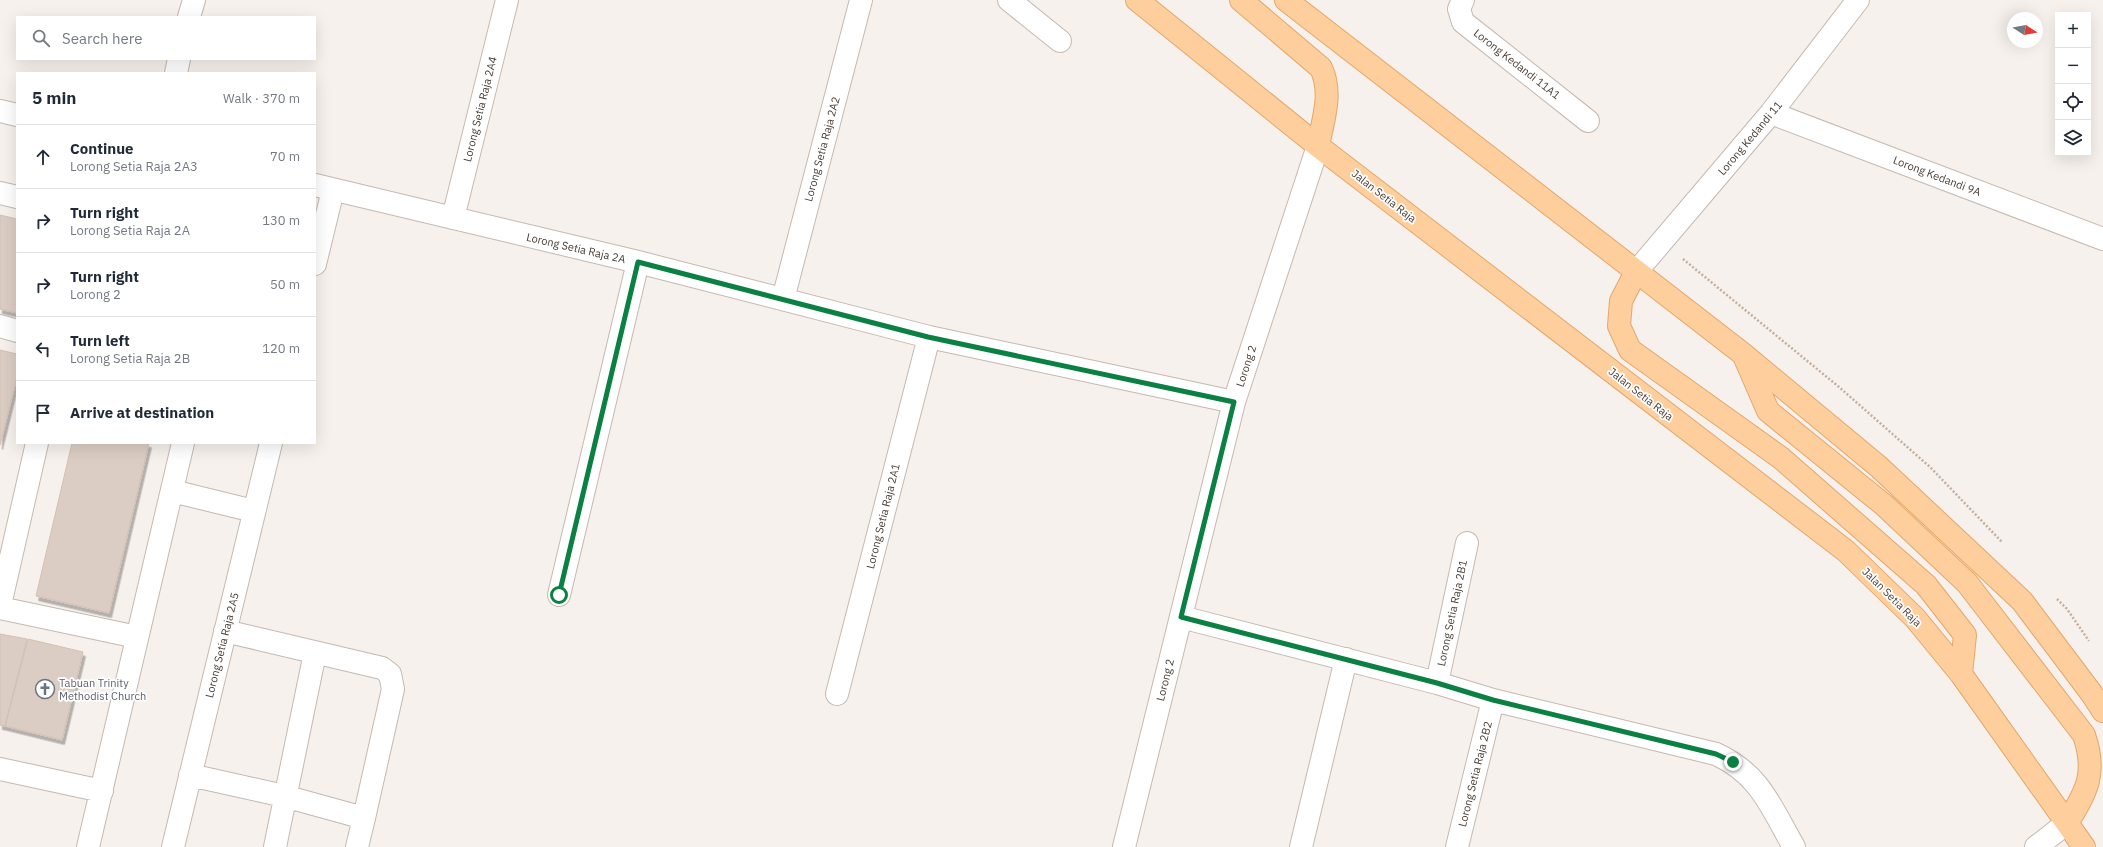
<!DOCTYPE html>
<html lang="en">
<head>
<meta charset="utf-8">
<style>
  :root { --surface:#fff; --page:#f2f2f3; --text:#1f2937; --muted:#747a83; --line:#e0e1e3 }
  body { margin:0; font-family:"IBM Plex Sans",sans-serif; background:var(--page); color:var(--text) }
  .controls { position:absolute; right:12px; top:12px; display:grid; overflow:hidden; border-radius:0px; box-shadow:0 4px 16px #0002 }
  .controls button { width:36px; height:36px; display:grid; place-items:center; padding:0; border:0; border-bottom:1px solid var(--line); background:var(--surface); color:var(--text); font:20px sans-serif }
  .compass { position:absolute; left:2007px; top:12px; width:36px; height:36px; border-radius:50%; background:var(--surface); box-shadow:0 4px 16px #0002; rotate:101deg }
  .stop { position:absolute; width:12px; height:12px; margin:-9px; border:3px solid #0b8043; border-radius:50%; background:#fff }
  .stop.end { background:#0b8043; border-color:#fff; box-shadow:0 1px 4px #0008 }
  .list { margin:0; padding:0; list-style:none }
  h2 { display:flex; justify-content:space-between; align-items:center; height:52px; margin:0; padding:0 16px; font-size:17px }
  h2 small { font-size:13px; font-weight:400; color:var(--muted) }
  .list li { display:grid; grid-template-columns:26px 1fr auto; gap:12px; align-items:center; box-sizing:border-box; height:64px; padding:0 16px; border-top:1px solid var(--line) }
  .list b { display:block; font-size:15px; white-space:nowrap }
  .list p { margin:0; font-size:13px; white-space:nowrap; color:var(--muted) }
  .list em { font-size:13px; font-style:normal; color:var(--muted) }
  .icon { flex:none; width:22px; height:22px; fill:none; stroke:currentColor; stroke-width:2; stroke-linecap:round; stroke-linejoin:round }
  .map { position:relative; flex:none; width:2103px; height:847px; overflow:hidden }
  .search { position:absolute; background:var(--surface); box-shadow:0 4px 16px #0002; left:16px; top:16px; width:300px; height:44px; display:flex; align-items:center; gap:10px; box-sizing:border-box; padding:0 14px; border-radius:0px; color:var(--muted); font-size:15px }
  .panel { position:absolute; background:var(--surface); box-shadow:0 4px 16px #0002; left:16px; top:72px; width:300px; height:372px; border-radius:0px }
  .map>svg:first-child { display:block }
  .building { fill:#dbcdc4; stroke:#d3c0b4; filter:url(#shadow) }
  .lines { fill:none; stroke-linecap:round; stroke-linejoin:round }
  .minor-casing { stroke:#c5b9b1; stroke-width:24 }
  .major-casing { stroke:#e5a76a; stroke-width:24 }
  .path { stroke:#c4af9f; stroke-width:2.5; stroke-dasharray:2 2; stroke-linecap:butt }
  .minor { stroke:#fff; stroke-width:22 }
  .major { stroke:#fece9c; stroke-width:22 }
  .route { stroke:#0b8043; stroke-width:5 }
  .labels { text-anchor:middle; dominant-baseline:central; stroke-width:3.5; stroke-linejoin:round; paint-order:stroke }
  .street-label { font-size:11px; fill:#4b4039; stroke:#fff }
  .worship-label { font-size:11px; fill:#5b616d; stroke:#fff; text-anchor:start }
</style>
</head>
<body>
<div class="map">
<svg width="2103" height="847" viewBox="0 0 2103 847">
  <defs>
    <filter id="shadow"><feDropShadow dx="2.5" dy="4.5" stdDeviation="0" flood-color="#0004"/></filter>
  </defs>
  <rect width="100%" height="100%" fill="#f6f1ec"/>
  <path class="building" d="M0,215l17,4v94l-17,-4z
    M0,350l17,4v23l-17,68z
    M72,443h77l-40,170 -73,-17z
    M0,634l27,5 -22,87 -5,-1z
    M28,639l55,13 -21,88 -57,-14z"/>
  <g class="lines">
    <defs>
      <path id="minor" d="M1009,0l51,41
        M1463,0l-4,9 4,13 125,99
        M189,17l5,-17
        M176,73l3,-14
        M0,111l17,4
        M1771,113l332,126
        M315,185l323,77 291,75 305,65
        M0,193l17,4
        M453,218l54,-218
        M315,264l18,-74
        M1636,272l135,-159 87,-113
        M783,299l78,-299
        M0,326l17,5
        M172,491l82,20
        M559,595l79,-333
        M0,605l37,-162
        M0,608l137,29
        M1181,617l256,66 56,17 223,54c44,20 55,53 78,93
        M1437,683l30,-140
        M837,694l92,-357
        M0,769l102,22
        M190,775l94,21 80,22 29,-129 -3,-15 -8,-6 -157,-37
        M88,847l95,-404
        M173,847l98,-404
        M275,847l40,-194
        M357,847l7,-29
        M1124,847l110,-445 84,-256
        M1301,847l45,-188
        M1457,847l36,-147
        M2036,847l31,-24"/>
      <path id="major" d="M1137,0l181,146 528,405 69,67 46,56 123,173
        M1241,0l80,68c12,26 2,51 -3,78
        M1286,0l457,354 136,113 143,134 70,93 11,17
        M1636,272l-15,29 -2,25 11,24 151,108 145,127 39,50 -4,39
        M1745,358l23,53 116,94 83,78 117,152c13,38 3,56 -17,88"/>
    </defs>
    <use href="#minor" class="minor-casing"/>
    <use href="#major" class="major-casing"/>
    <path class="path" d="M1683,259l156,128 91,80 72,75
      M2057,599l10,10 22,32"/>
    <use href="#minor" class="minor"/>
    <use href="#major" class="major"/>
  </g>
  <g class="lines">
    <path class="route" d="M559,595l79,-333 290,75 306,65 -53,215 256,66 56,17 223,54 17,8"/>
  </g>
  <defs>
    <symbol id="church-ring" viewBox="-11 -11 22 22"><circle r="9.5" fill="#fff" stroke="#6b7280" stroke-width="1.5"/><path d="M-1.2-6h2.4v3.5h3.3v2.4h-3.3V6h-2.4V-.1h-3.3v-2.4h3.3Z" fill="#6b7280"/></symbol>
  </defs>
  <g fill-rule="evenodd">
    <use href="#church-ring" x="34" y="678" width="22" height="22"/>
  </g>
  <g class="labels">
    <g class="street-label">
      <text transform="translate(1517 64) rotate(38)">Lorong Kedandi 11A1</text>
      <text transform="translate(480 109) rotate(-76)">Lorong Setia Raja 2A4</text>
      <text transform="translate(1750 138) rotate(-50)">Lorong Kedandi 11</text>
      <text transform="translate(822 149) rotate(-75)">Lorong Setia Raja 2A2</text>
      <text transform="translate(1937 176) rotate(21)">Lorong Kedandi 9A</text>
      <text transform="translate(1384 196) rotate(38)">Jalan Setia Raja</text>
      <text transform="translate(576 248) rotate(13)">Lorong Setia Raja 2A</text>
      <text transform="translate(1246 366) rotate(-72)">Lorong 2</text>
      <text transform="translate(1641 394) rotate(38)">Jalan Setia Raja</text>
      <text transform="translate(883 516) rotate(-76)">Lorong Setia Raja 2A1</text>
      <text transform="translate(1892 597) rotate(45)">Jalan Setia Raja</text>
      <text transform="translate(1452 613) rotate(-78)">Lorong Setia Raja 2B1</text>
      <text transform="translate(222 645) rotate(-76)">Lorong Setia Raja 2A5</text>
      <text transform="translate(1165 680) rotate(-76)">Lorong 2</text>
      <text transform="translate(1475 774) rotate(-76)">Lorong Setia Raja 2B2</text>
    </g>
    <g class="worship-label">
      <text x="59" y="683">Tabuan Trinity<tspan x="59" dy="13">Methodist Church</tspan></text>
    </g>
  </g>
</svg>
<div class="controls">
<button>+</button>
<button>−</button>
<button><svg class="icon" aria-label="locate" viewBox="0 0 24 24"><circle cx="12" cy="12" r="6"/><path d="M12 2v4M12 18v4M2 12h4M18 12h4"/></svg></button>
<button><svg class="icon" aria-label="layers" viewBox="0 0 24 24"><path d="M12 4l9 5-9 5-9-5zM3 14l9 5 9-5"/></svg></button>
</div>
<svg class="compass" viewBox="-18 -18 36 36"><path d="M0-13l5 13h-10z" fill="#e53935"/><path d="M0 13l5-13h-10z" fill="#747a83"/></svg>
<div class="stop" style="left:559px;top:595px"></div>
<div class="stop end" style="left:1733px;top:762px"></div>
<div class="search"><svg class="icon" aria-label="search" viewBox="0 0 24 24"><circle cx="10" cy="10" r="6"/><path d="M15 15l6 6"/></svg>Search here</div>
<section class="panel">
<h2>5 min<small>Walk · 370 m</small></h2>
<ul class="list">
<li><svg class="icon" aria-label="ahead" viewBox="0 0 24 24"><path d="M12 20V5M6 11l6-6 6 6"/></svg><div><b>Continue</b><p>Lorong Setia Raja 2A3</p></div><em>70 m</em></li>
<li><svg class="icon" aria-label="right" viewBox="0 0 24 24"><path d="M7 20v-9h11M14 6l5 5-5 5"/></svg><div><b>Turn right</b><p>Lorong Setia Raja 2A</p></div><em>130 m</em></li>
<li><svg class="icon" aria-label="right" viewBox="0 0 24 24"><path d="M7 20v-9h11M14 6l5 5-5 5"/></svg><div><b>Turn right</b><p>Lorong 2</p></div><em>50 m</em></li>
<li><svg class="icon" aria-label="left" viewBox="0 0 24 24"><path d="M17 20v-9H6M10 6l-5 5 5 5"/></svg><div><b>Turn left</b><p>Lorong Setia Raja 2B</p></div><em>120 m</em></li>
<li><svg class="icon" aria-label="arrive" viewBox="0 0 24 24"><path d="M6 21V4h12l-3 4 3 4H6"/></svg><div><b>Arrive at destination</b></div></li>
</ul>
</section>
</div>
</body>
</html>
